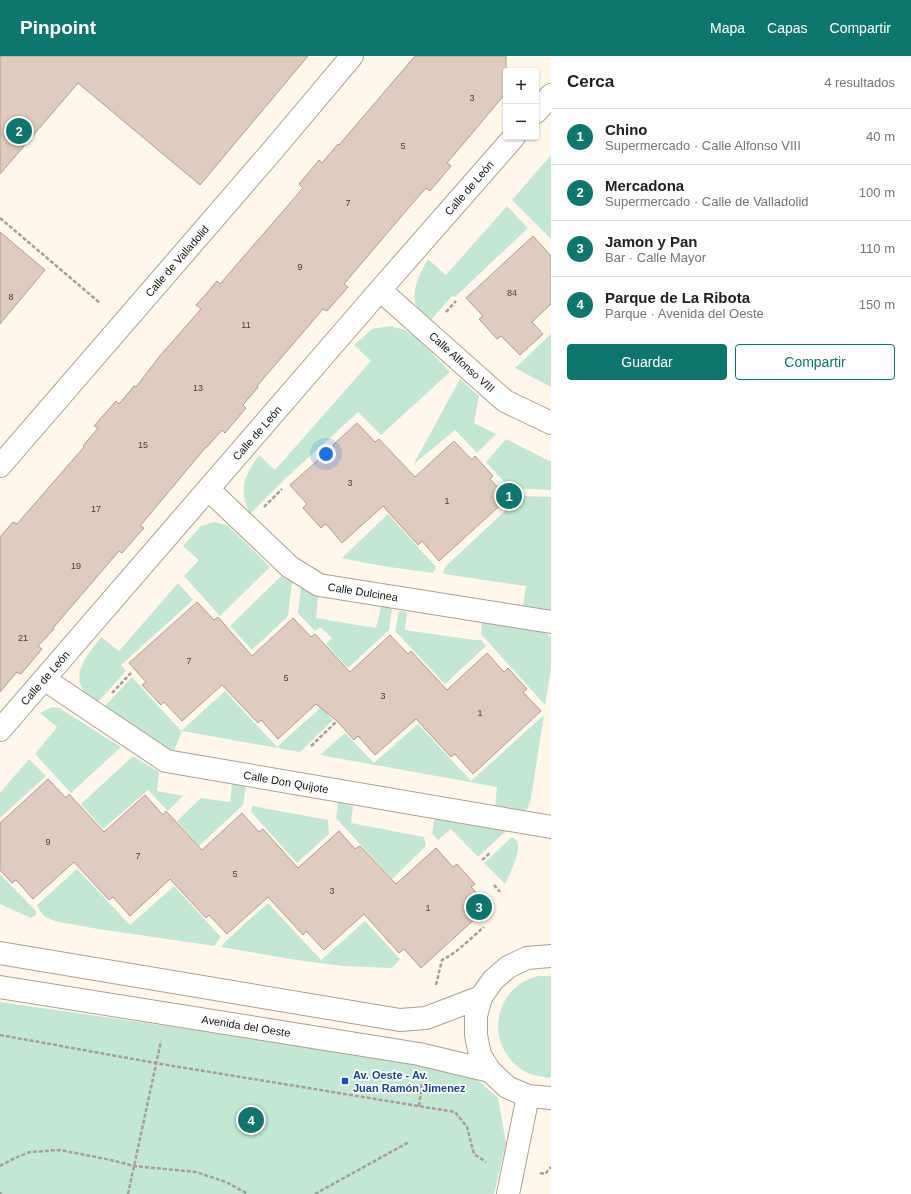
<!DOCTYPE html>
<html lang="es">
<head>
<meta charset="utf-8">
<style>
  :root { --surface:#fff; --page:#f6f6f6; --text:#202124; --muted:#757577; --line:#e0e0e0; --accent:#0f766e }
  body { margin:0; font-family:Helvetica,sans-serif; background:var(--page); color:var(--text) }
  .controls { position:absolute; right:12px; top:12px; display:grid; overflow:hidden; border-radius:4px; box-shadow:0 1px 3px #0004 }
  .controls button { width:36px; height:36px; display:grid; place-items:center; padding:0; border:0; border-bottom:1px solid var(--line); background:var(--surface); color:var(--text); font:20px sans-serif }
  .you { position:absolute; left:326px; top:398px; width:14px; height:14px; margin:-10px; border:3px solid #fff; border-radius:50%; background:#1a73e8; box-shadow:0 0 0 6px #1a73e833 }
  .badge { display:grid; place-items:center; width:26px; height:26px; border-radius:50%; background:var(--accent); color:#fff; font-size:13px; font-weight:700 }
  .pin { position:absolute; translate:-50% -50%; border:2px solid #fff; box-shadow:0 1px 4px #0006 }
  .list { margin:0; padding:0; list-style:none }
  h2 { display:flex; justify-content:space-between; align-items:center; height:52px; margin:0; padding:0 16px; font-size:17px }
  h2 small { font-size:13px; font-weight:400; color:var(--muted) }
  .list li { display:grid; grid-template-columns:26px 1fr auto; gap:12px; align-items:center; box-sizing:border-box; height:56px; padding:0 16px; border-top:1px solid var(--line) }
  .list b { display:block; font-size:15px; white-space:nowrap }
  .list p { margin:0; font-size:13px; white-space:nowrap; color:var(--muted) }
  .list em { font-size:13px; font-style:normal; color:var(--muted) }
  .actions { display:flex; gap:8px; padding:12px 16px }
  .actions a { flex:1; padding:9px 0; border:1px solid var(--accent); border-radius:4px; text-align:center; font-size:14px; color:var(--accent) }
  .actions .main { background:var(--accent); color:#fff }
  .map { position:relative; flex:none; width:551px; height:1138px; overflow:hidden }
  header { display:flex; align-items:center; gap:24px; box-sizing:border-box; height:56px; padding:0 20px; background:var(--accent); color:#fff }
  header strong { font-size:19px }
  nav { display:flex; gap:22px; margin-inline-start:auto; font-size:14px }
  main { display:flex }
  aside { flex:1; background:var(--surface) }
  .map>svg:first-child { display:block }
  .green { fill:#c4e7d3 }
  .building { fill:#dfccbe; stroke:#b09e90 }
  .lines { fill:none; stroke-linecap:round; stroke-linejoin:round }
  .street-casing { stroke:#ada18f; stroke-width:24 }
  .path { stroke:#a69f95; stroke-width:2.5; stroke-dasharray:4 2; stroke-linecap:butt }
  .street { stroke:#fff; stroke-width:22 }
  .transit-dot { fill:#1a4fb4; stroke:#fff; stroke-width:1.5 }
  .labels { text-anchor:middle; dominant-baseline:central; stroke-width:3.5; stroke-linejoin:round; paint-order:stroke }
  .number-label { font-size:9px; fill:#484038 }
  .street-label { font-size:11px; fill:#16110b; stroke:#fff }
  .transit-label { font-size:11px; font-weight:bold; fill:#164399; stroke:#fff; text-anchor:start }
</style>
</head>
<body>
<header>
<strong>Pinpoint</strong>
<nav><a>Mapa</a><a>Capas</a><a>Compartir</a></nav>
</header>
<main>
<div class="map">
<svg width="551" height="1138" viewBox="0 0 551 1138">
  <rect width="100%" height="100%" fill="#fff7eb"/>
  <path class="green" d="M551,99v84l-39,-39z
    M507,150l21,22 -73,69 -3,-1 -21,24c-4,-4 -11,-8 -14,-13 -8,-14 4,-36 11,-48l18,16z
    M390,270l15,4 13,9 32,33 -69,63 -23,-23 -73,67 -35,35c-12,-24 -6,-38 9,-59l16,15 96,-109 -17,-16 18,-16z
    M551,278v53l-36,-19z
    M460,323l19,17 -5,27 22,11 -19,19 -22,-23 -42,35z
    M506,383l45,23v28l-41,-2 -24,-26z
    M521,440l30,1v115l-28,-6 3,-20 -83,-12 2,-7z
    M388,458l48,53 -3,6c-31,-4 -61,-8 -91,-15z
    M214,466l13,3 43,42 -50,49 -36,-40 15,-16 -16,-14 18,-20z
    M281,520l11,6 -4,34 -36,34 -22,-24z
    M178,527l15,17 -72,65 5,6 -29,32c-4,-4 -11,-8 -14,-13 -12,-19 8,-39 18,-53l18,14z
    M301,531l17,10 -2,21 60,10 5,-22 11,2 -3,22 -41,38 -22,-24 6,-6 -12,-11 -5,4 -17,-18z
    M399,555l8,1 -2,18 70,10h6l5,6 -41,38 -50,-53z
    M482,565l56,10 9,3 4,3v32l-6,36 -64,-71z
    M132,621l49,54 44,-40 52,56 44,-40 12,13 -33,32 -118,-21 -9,22 -69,-46z
    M52,651l7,1 62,39 -50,46 -36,-39 22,-27 -17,-14z
    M544,659l-13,84 -3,9 -5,4 -28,-5 2,-20 -177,-32 25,-22 29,30 44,-39 53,57z
    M133,700l26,16 -2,19 26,5 -15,15 -20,-21 -45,39 -22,-25z
    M29,703l17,17 -46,42v-25z
    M232,728l14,3 -3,18 -44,41 -22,-25 24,-23 29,4z
    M338,746l15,4 -2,17 73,14 2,9 -34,33 -56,-61z
    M252,750l76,14 1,14 -32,29 -46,-51z
    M435,762l69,12 2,1 -28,26 -27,-28 -13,11 -6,-7z
    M512,781c1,0 5,4 5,4 5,10 -8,34 -12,43l-21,-21z
    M77,813l53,56 44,-39 47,51 -7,9 -122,-18 -37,-7 -10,-4 -5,-6 -3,-6z
    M0,818l36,37v4l-5,3 -31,-14z
    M268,847l53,57 44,-39 35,38 -8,9 -49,-2 -47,-6 -75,-13 5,-6z
    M538,920h13v101l-2,1c-11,-2 -22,-3 -31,-11 -28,-23 -26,-63 3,-84 5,-3 12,-5 17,-7z
    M0,946l223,32 195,24 54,17 26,23 8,45 -12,51h-494z"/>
  <path class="building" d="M0,0h308l-108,129 -122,-102 -78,91z
    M415,0h91v37l-59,70 4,3 -21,25 -4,-3 -15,17 -67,79 4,3 -21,24 -4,-2 -66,77 1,1 -15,18 3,3 -21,25 -3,-3 -15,17h-1l-66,79 4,2 -22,25 -3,-2 -66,77 1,1 -16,17 4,3 -21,25 -4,-2 -17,20v-155l13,-15 4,2 67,-77 -1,-1 15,-18 -4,-2 22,-25 3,3 15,-18 2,1 23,-30 42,-48 -5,-4 11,-12 10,-12 3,3 83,-96 -4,-4 20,-24 3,3 16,-19 1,1z
    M0,176l45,38 -45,54z
    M533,180l18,20v48l-19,18 11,12 -23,21 -19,-19 -4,3 -18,-20 4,-3 -17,-18z
    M357,367l18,19 4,-3 36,38 39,-36 18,19 3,-4 18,20 -3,3 18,19 -69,63 -17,-20 -4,4 -35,-39 -41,37 -16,-19 -5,4 -18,-20 4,-4 -17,-19 44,-39 -1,-1z
    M197,546l17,18 4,-3 34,39 41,-38 18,19 4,-3 35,38 40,-37 18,19 3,-3 36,39 40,-37 17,19 4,-4 19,21 -4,3 18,19 -68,63 -18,-20 -4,3 -35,-38 -41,36 -17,-19 -4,4 -17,-19 -21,-17 -38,35 -17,-19 -3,3 -36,-38 -40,36 -18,-19 -3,3 -19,-20 4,-3 -17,-19z
    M48,723l18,19 3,-4 35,38 41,-37 18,20 3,-4 36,39 40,-37 17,19 4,-3 35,39 41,-37 16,18 5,-3 36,38 40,-36 17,19 4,-3 18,20 -4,3 18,19 -68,62 -17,-19 -5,4 -35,-39 -40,36 -18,-19 -3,4 -35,-38 -41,37 -18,-19 -3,3 -36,-39 -40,37 -17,-19 -4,3 -35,-38 -41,37 -17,-19 -4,3 -12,-13v-47z"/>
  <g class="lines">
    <defs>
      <path id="street" d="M536,56l15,-17
        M380,234l125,111 46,22
        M0,410l273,-316 79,-94
        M208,433l82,78 29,18 232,37
        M44,623l122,82 385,66
        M0,674l380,-440 134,-153
        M0,897l400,67 26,-2 55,-21
        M551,900l-24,2 -19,9 -15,13 -12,17 -5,19v19l4,20 10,16 17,16 21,9 23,2
        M0,931l419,67 71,17
        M508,1138l20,-98"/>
    </defs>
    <use href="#street" class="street-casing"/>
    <path class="path" d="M0,162l100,85
      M446,256l10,-11
      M264,451l18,-18
      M112,637l19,-20
      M311,690l26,-25
      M482,804l8,-7
      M494,829l6,7
      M436,929l6,-25c16,-8 29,-22 42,-33
      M0,979l161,29 294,48 12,15 7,27 12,8
      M419,1050l3,-23
      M0,1110l15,-8 15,-6 30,-2 51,10 23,6 62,6 30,10 22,12
      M540,1117l5,1 6,-7
      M0,1136l1,2
      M128,1138l33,-153
      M315,1138l94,-52"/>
    <use href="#street" class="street"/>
  </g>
  <rect class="transit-dot" x="341" y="1021" width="8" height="8" rx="2"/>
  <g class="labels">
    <g class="number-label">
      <text x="472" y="42">3</text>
      <text x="403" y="90">5</text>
      <text x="348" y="147">7</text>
      <text x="300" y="211">9</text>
      <text x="512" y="237">84</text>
      <text x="11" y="241">8</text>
      <text x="246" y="269">11</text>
      <text x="198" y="332">13</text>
      <text x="143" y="389">15</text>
      <text x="350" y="427">3</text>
      <text x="447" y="445">1</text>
      <text x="96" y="453">17</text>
      <text x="76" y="510">19</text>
      <text x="23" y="582">21</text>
      <text x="189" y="605">7</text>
      <text x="286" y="622">5</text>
      <text x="383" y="640">3</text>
      <text x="480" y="657">1</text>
      <text x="48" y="786">9</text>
      <text x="138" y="800">7</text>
      <text x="235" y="818">5</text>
      <text x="332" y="835">3</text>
      <text x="428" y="852">1</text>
    </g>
    <g class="street-label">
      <text transform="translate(469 132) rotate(-49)">Calle de León</text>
      <text transform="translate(177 205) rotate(-49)">Calle de Valladolid</text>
      <text transform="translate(462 306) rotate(42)">Calle Alfonso VIII</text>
      <text transform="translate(257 377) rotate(-49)">Calle de León</text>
      <text transform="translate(363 536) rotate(9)">Calle Dulcinea</text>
      <text transform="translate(45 622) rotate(-49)">Calle de León</text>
      <text transform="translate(286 726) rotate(10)">Calle Don Quijote</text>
      <text transform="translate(246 970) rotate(9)">Avenida del Oeste</text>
    </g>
    <g class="transit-label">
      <text x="353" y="1019">Av. Oeste - Av.<tspan x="353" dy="13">Juan Ramón Jimenez</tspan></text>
    </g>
  </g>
</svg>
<div class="controls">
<button>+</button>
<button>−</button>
</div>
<div class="you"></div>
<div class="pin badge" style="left:509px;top:440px">1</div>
<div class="pin badge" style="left:19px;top:75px">2</div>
<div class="pin badge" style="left:479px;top:851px">3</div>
<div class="pin badge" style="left:251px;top:1064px">4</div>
</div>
<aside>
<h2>Cerca<small>4 resultados</small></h2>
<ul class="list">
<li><span class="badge">1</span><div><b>Chino</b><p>Supermercado · Calle Alfonso VIII</p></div><em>40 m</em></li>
<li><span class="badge">2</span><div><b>Mercadona</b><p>Supermercado · Calle de Valladolid</p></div><em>100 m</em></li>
<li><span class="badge">3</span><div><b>Jamon y Pan</b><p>Bar · Calle Mayor</p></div><em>110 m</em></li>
<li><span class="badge">4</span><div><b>Parque de La Ribota</b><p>Parque · Avenida del Oeste</p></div><em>150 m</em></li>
</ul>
<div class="actions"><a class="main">Guardar</a><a>Compartir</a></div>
</aside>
</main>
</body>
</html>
